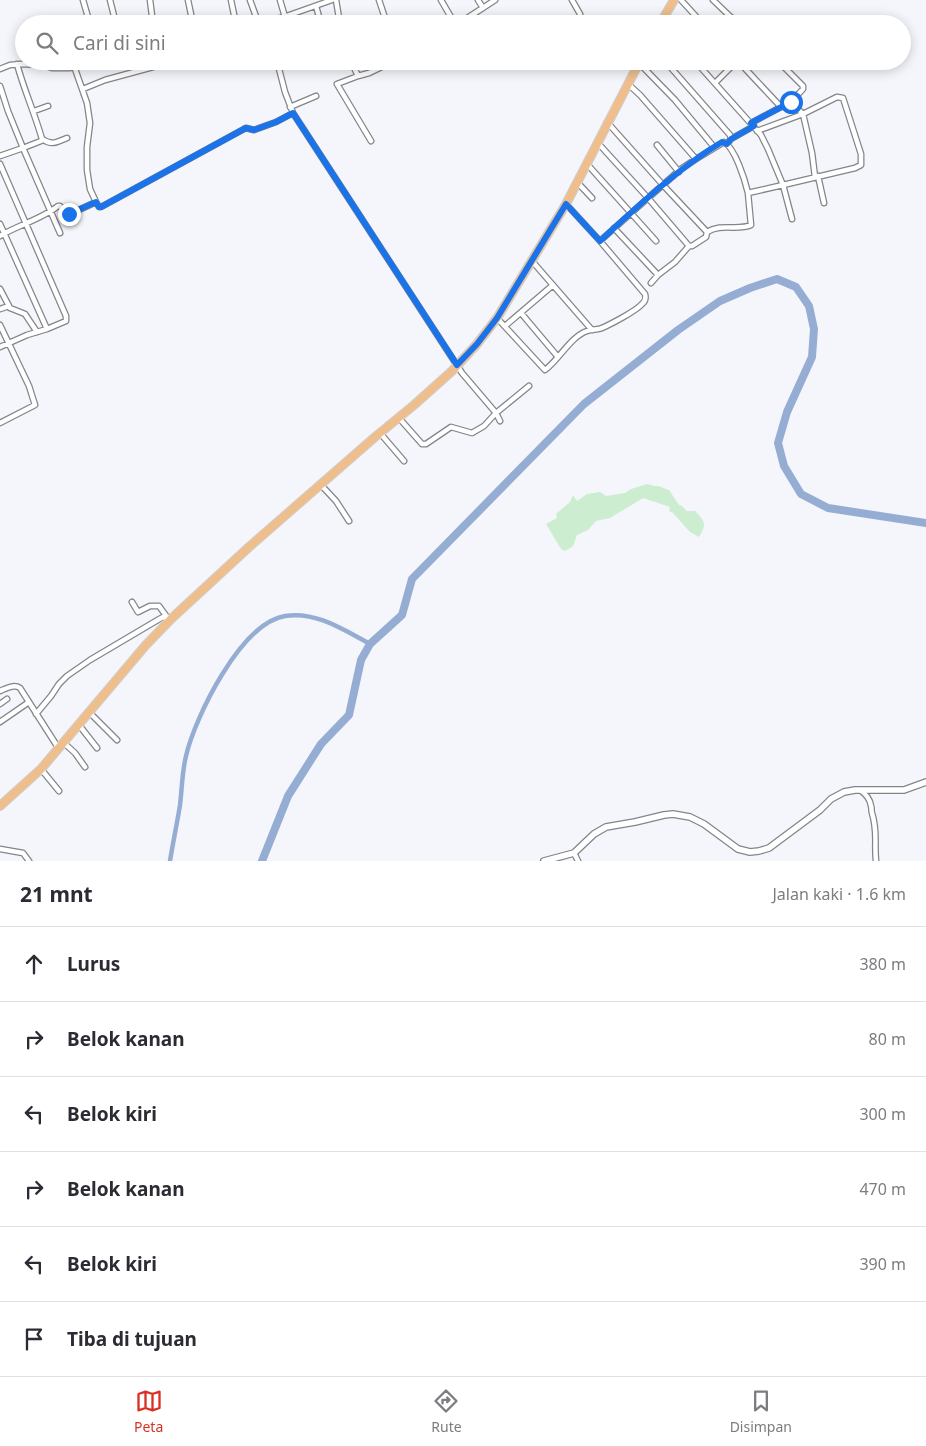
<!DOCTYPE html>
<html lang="id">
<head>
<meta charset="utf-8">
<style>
  :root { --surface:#fff; --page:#f2f2f3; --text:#2b2b33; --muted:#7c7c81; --line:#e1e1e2; --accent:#d93025 }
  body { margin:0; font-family:"Noto Sans",sans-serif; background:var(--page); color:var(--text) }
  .stop { position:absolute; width:15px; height:15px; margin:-11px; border:4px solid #1a73e8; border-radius:50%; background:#fff }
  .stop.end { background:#1a73e8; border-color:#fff; box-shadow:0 1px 5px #0008 }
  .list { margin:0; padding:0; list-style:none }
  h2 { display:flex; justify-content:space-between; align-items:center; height:65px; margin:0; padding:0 20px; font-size:21px }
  h2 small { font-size:16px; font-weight:400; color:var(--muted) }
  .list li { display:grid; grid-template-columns:32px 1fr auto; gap:15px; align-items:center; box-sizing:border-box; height:75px; padding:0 20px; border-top:1px solid var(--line) }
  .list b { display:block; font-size:19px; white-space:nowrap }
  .list em { font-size:16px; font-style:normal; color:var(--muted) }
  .icon { flex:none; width:28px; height:28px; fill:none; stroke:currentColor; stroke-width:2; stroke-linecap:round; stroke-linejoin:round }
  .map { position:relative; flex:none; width:926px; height:861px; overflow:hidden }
  .search { position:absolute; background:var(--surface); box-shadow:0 2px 12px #0003; left:15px; right:15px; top:15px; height:55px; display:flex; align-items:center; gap:12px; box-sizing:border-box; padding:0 18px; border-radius:28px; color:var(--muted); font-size:19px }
  .sheet { height:515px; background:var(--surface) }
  nav { display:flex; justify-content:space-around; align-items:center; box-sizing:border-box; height:70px; border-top:1px solid var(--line); background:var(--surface); font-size:14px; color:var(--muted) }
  nav a { display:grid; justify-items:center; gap:2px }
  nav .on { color:var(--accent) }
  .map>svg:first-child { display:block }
  .green { fill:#ccedd0 }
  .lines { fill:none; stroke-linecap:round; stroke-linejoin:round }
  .canal { stroke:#96add3; stroke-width:4.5 }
  .river { stroke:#96add3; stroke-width:8 }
  .minor-casing { stroke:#838589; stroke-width:7 }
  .tertiary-casing { stroke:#838589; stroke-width:8 }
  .primary-casing { stroke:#d0d0d1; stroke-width:10 }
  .minor { stroke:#fff; stroke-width:4.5 }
  .tertiary { stroke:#fff; stroke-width:5.5 }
  .primary { stroke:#efbe8d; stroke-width:8 }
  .route { stroke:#1a73e8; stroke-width:6 }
</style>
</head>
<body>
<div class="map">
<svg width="926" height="861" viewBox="0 0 926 861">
  <rect width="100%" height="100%" fill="#f4f6fb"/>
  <path class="green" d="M647,484l7,2h4l11,4 10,15 3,1 5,5h8c10,10 12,13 4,26l-9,-5 -17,-19 -4,-2 1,-4 -27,-9 -33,20 -14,3 -8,9 -11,5 -4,11 -8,5 -4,-2 -15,-25 11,-6 -1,-4 14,-12 3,-7 4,6 10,-7 13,-2 6,4 19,-3 6,-4z"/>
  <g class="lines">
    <path class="canal" d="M170,861c3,-19 7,-37 10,-56 2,-16 2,-33 6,-49 9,-39 55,-133 99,-140 31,-5 59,14 85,28"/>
    <path class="river" d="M262,861l26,-65 33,-52 28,-29 12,-55 9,-16 32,-29 10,-36 172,-175 94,-74 42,-29 30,-13 27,-9 19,8 13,19 5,23 -2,28 -25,55 -9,31 6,23 17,28 27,14 98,15"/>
    <defs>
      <path id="minor" d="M83,0l7,24
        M110,0l6,24
        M150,0l3,24
        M188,0l5,24
        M231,0l5,24
        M250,0l8,22
        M280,0l5,17
        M336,0l4,24
        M379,0l8,24
        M441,0l14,24
        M478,0l5,8
        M572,0l8,14
        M681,0l22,24
        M713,0l25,24
        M316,6l5,18
        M243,24l38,-6 51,-18
        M458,24l37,-24
        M725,24l6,-7
        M277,61l8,31 8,21 169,260 34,40 4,8
        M351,61l7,15
        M665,61l65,74 1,4 -4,5
        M695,61l66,74 7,14 15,36 72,-17 6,-3v-11l-18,-56 -6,-1 -34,17 -12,-12 -10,5 -43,-46
        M778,61l25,25v3l-12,13
        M639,63l36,37 39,47
        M17,64c7,26 18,50 25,75l-1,2 -18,7 37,85
        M74,66l13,37 3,20 -3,24v23l3,19 6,13
        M0,69l10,-4 11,-1 22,1 9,3h18l15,-7
        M715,83l22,-22
        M628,84l12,11 56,64
        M0,86l8,25 15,37 -23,8
        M83,89l22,-9 70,-19
        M290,107l26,-11
        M34,111l14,-5
        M607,122l56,63 44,47
        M751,123l30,-16
        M757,131l46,-17 9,39 3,24
        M42,139c11,7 14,3 25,-1
        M731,139l23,-13
        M371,141l-34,-57 21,-8 11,-3 25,-12
        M657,145l22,27
        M0,164l66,152v5l-19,8
        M587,164l69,77
        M818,176l6,27
        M577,182l15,16
        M748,193l3,32c-13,6 -30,-2 -44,7l-1,5 -14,9h-3l-41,-48 33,-29 15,-10 28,-17c11,6 21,38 24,51l35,-8 9,34
        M566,204l34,37
        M0,224l47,105 -20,6 -27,12
        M614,228l44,47 17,-13 14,-16
        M0,236c18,-11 42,-17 58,-30h2l8,9 28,-13 3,5h2l143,-78 2,-1 8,2 22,-8 17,-9
        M532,261l60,69
        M651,283l7,-8
        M0,289l10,19 15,6 12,18
        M0,309l9,-3
        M521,313l37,44
        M497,318l48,52c14,-10 25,-33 42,-39 5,-2 11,-1 15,-3 9,-4 34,-17 40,-24 4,-3 4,-6 3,-10l-45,-53 48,-43 -51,-56
        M0,325l29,61 6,19 -35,18
        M505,326l48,-41
        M399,418l23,26h4l25,-17 21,6 12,-7 12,-13 33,-27
        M380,433l24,28
        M321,485l15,16 13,20
        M132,602l6,10 12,-6h9l8,11
        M0,691c7,-3 14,-7 20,-3l39,61
        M0,704l7,-5
        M89,712l28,28
        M36,714l15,-18 8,-12 8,-8 23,-16 66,-39 7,-4 8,2
        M0,722l29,-20
        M79,725l18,23
        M64,743l11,10 10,14
        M41,769l18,22
        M860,790c6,4 10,8 11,16 1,2 0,5 1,7 6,20 2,29 4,48
        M0,849l23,4 6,8
        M574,853l4,8"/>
      <path id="tertiary" d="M544,861l30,-8 20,-19 12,-7 29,-5 29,-7 9,-1 17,3 14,7 34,25 12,3 9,-1 10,-3 51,-38 11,-11 13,-7 11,-2h49l22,-8"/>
      <path id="primary" d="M660,24l14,-24
        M0,806l41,-37 104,-123 26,-27 78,-72 126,-110 39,-32 38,-34 25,-27 20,-26 11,-18 58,-96 74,-143"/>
    </defs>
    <use href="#minor" class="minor-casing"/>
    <use href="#tertiary" class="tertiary-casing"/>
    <use href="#primary" class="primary-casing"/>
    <use href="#minor" class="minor"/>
    <use href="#tertiary" class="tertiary"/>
    <use href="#primary" class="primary"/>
  </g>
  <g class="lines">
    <path class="route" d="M69,214l27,-12 3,5h2l143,-78 2,-1 8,2 22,-8 17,-9 164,252 20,-21 20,-26 69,-114 34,37c38,-35 77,-72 122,-99l5,2 4,-5 23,-13 -3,-3 40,-21"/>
  </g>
</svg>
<div class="stop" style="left:791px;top:102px"></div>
<div class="stop end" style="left:69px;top:214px"></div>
<div class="search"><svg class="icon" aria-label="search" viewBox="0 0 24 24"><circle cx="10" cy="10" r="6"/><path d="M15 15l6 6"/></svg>Cari di sini</div>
</div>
<section class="sheet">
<h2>21 mnt<small>Jalan kaki · 1.6 km</small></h2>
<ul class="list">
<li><svg class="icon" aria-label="ahead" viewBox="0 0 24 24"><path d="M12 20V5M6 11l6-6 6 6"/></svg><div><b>Lurus</b></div><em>380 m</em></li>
<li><svg class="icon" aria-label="right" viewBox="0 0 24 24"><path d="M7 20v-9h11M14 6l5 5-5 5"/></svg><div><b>Belok kanan</b></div><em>80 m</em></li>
<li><svg class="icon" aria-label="left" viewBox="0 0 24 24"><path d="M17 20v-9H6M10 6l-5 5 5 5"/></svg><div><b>Belok kiri</b></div><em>300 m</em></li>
<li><svg class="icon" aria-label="right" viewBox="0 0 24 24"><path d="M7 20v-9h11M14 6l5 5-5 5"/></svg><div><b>Belok kanan</b></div><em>470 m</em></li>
<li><svg class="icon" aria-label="left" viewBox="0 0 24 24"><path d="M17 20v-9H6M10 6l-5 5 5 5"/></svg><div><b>Belok kiri</b></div><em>390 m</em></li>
<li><svg class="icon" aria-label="arrive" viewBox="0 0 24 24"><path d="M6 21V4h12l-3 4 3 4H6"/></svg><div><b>Tiba di tujuan</b></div></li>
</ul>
</section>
<nav>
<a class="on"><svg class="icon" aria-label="map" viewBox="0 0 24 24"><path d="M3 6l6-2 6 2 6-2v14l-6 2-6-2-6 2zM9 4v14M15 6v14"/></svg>Peta</a>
<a><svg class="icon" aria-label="directions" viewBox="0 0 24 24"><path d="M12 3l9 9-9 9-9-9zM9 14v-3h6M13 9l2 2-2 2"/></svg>Rute</a>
<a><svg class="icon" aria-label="saved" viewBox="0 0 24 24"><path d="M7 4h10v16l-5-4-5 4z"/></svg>Disimpan</a>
</nav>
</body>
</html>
